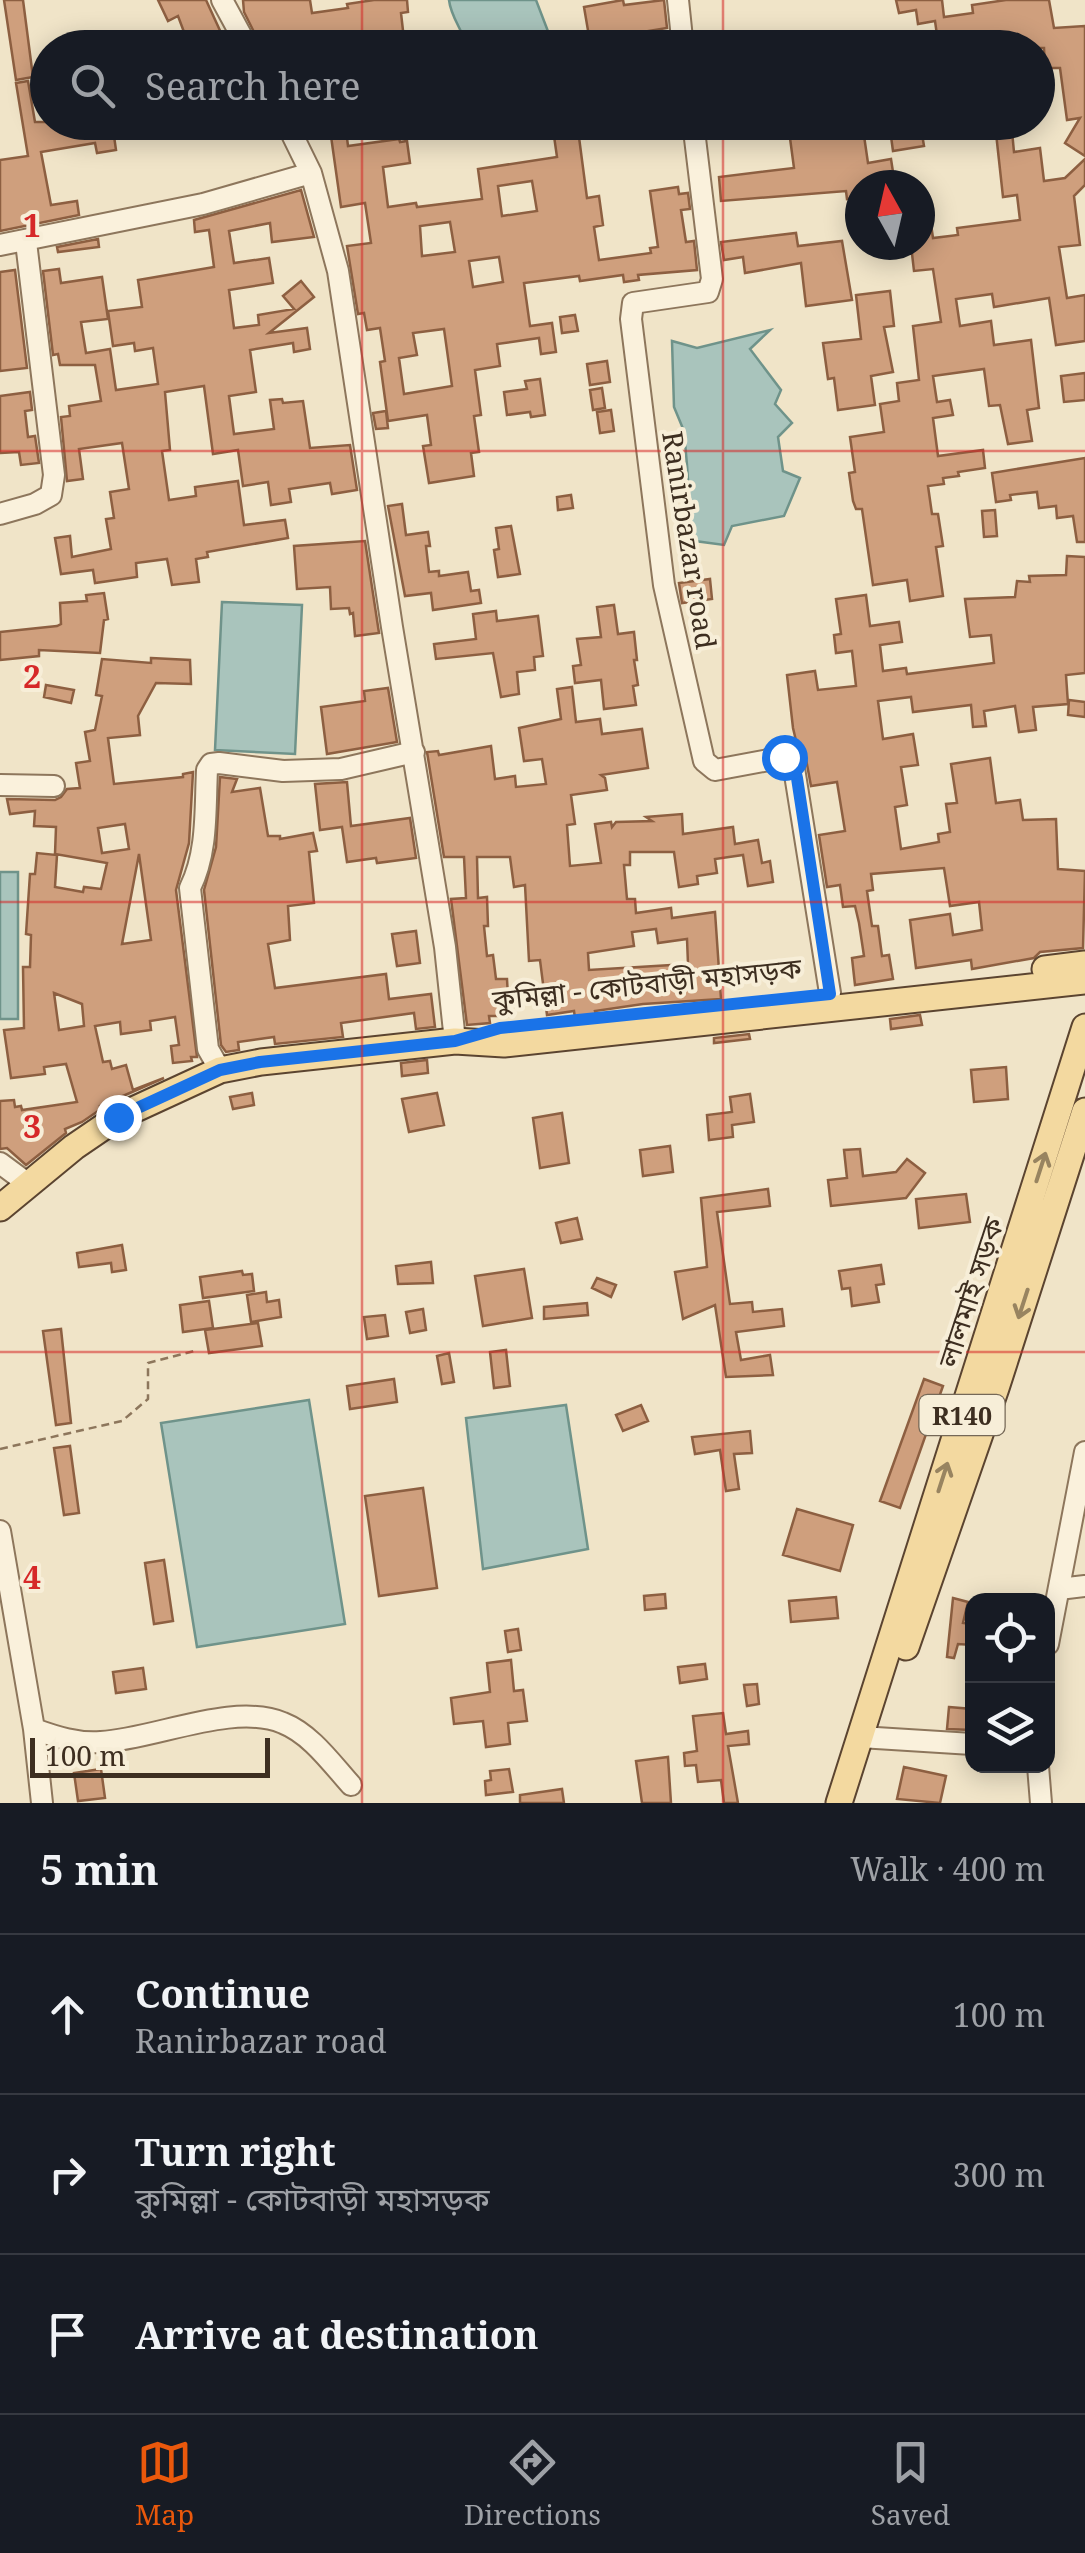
<!DOCTYPE html>
<html lang="en">
<head>
<meta charset="utf-8">
<style>
  :root { --surface:#171b24; --page:#242831; --text:#f1f3f6; --muted:#9ea1a6; --line:#363941; --accent:#ea580c }
  body { margin:0; font-family:"Noto Serif","Noto Sans Bengali",serif; background:var(--page); color:var(--text) }
  .controls { position:absolute; right:30px; bottom:30px; display:grid; overflow:hidden; border-radius:20px; box-shadow:0 5px 25px #0003 }
  .controls button { width:90px; height:90px; display:grid; place-items:center; padding:0; border:0; border-bottom:2px solid var(--line); background:var(--surface); color:var(--text); font:50px sans-serif }
  .compass { position:absolute; left:845px; top:170px; width:90px; height:90px; border-radius:50%; background:var(--surface); box-shadow:0 5px 25px #0003; rotate:352deg }
  .scale { position:absolute; left:30px; bottom:25px; width:240px; box-sizing:border-box; padding-left:10px; border:5px solid #3d2e20; border-top:0; font-size:28px; line-height:35px; white-space:nowrap; color:#3d2e20; -webkit-text-stroke:8px #f7eed8; paint-order:stroke }
  .stop { position:absolute; width:30px; height:30px; margin:-22px; border:8px solid #1a73e8; border-radius:50%; background:#fff }
  .stop.end { background:#1a73e8; border-color:#fff; box-shadow:0 2px 10px #0008 }
  .list { margin:0; padding:0; list-style:none }
  h2 { display:flex; justify-content:space-between; align-items:center; height:130px; margin:0; padding:0 40px; font-size:42px }
  h2 small { font-size:32px; font-weight:400; color:var(--muted) }
  .list li { display:grid; grid-template-columns:65px 1fr auto; gap:30px; align-items:center; box-sizing:border-box; height:160px; padding:0 40px; border-top:2px solid var(--line) }
  .list b { display:block; font-size:38px; white-space:nowrap }
  .list p { margin:0; font-size:32px; white-space:nowrap; color:var(--muted) }
  .list em { font-size:32px; font-style:normal; color:var(--muted) }
  .icon { flex:none; width:55px; height:55px; fill:none; stroke:currentColor; stroke-width:2; stroke-linecap:round; stroke-linejoin:round }
  .map { position:relative; flex:none; width:1085px; height:1803px; overflow:hidden }
  .search { position:absolute; background:var(--surface); box-shadow:0 5px 25px #0003; left:30px; right:30px; top:30px; height:110px; display:flex; align-items:center; gap:25px; box-sizing:border-box; padding:0 35px; border-radius:55px; color:var(--muted); font-size:38px }
  .sheet { height:610px; background:var(--surface) }
  nav { display:flex; justify-content:space-around; align-items:center; box-sizing:border-box; height:140px; border-top:2px solid var(--line); background:var(--surface); font-size:28px; color:var(--muted) }
  nav a { display:grid; justify-items:center; gap:5px }
  nav .on { color:var(--accent) }
  .map>svg:first-child { display:block }
  .water { fill:#a9c4bc; stroke:#6f938a; stroke-width:2.5 }
  .building { fill:#cf9f7d; stroke:#8d5f41; stroke-width:2.5; fill-rule:evenodd }
  .lines { fill:none; stroke-linecap:round; stroke-linejoin:round }
  .minor-casing { stroke:#8d765c; stroke-width:24 }
  .major-casing { stroke:#5b4430; stroke-width:29 }
  .path { stroke:#8d765c; stroke-width:2.5; stroke-dasharray:8 5; stroke-linecap:butt }
  .minor { stroke:#faf1dc; stroke-width:20 }
  .major { stroke:#f3d9a0; stroke-width:25 }
  .oneway { stroke:#988460 }
  .route { stroke:#1a73e8; stroke-width:12 }
  .grid { fill:none; stroke:#d62828; stroke-width:2.5; stroke-opacity:0.55 }
  .labels { text-anchor:middle; dominant-baseline:central; stroke-width:8; stroke-linejoin:round; paint-order:stroke }
  .shield { fill:#f7eed8; stroke:#756857; stroke-width:2.5 }
  .shield-label { font-size:25px; font-weight:bold; fill:#3d2e20 }
  .street-label { font-size:28px; fill:#3d2e20; stroke:#f7eed8 }
  .grid-label { font-size:32px; text-anchor:middle; font-weight:bold; fill:#d62828; stroke:#f7eed8; stroke-width:8; stroke-linejoin:round; paint-order:stroke }
</style>
</head>
<body>
<div class="map">
<svg width="1085" height="1803" viewBox="0 0 1085 1803">
  <rect width="100%" height="100%" fill="#f0e4c8"/>
  <path class="water" d="M449,0h87l18,47h-87c-4,-17 -16,-29 -18,-47z
    M770,330l-20,19 31,41 -6,14 17,19 -14,14 5,34 17,7 -16,38 -52,10 -8,19 -29,-4 -10,-16 4,-30 -2,-30 -3,-34 -10,-24 -2,-66 25,7z
    M222,602l80,3 -7,149 -80,-4z
    M0,872h18v147h-18z
    M309,1400l36,224 -148,23 -36,-224z
    M566,1405l22,144 -105,20 -17,-151z"/>
  <path class="building" d="M4,0h19l10,77 -17,3z
    M158,0h48l22,48h-38l-12,-32 -10,5z
    M243,0h67l2,13 36,-5 -1,-4 27,-4h33l1,12 -7,1 4,35h-17l-1,-10 -33,4 2,6h-94l-18,-36z
    M623,0l1,5 40,-5 3,28 -37,6v14h-39l-7,-41z
    M896,0h46l2,17 29,-4 -1,-8 34,-5h43l5,28 31,-2v130l-20,-13 15,-25 -13,2 -7,-52h-15l-1,-20h-64l-2,-12 -40,6 -3,-21 -17,3 -2,-14 -17,3z
    M28,81l7,41h77l4,28 -19,3 -2,-10 -54,9 10,53 26,-4 2,14 -79,16v-71l28,-4 -12,-73z
    M329,122h16l3,24 51,-7 1,3 7,-1 3,22 -27,4 5,40 28,-4 1,4 65,-8 -4,-30 79,-12 -5,-35h25l10,76 12,-2 4,29 -9,2 5,33 52,-7 -1,-5 8,-1 -8,-56 28,-4 1,7 9,-1 2,16 -9,1 5,32 8,-1 3,29 -59,5 1,5 -15,2 -1,-7 -43,6 -1,-5 -55,7 6,43 22,-3 4,29 -15,2 -2,-16 -42,6 3,22 -25,4 6,45 -7,1 5,36 -8,1 3,23 -45,7 -6,-37 8,-1 -4,-30 -39,6 -8,-59 5,-1 -5,-33 -13,2 -3,-17 -6,1 -11,-68 24,-3 -6,-40 -24,4zM532,181l5,30 -35,5 -4,-30zM450,222l5,30 -33,4 -2,-30zM499,257l4,25 -30,5 -4,-26zM444,329l8,57 -48,8 -5,-36 18,-3 -4,-22z
    M823,122h39l6,41 23,-4 4,26h-35v12l-13,2 -1,-8 -125,10 -2,-24 75,-9 -4,-30 34,-5z
    M889,122h31l4,24 -31,5z
    M969,122h47l1,9h-5l2,21 26,-4 4,33 21,-3 20,-19v26l-11,11 6,49 -21,2 8,51 18,-3v46l-29,4 -7,-47 -55,9 -2,-13 -36,5 4,27 31,-5 3,24 37,-5 8,68 -12,2 5,31 -24,3 -8,-39 -11,1 -5,-37 -51,7 4,26 13,-2 3,15 -20,3 5,38 45,-6 2,18 -27,4 1,4 -16,2 1,6 -16,2 4,28h6l5,32 -7,1 7,49 -33,5 -3,-21 -34,5 -11,-76h-6l-3,-8 -4,-28 6,-1 -5,-35 34,-5 -4,-28 19,-3 -2,-18 22,-3 -6,-54 28,-4 -8,-53 -19,2 -3,-26h9v-41h8l5,34 25,-3 -1,-7 63,-8 -3,-25 -14,2 -7,-64 -25,4z
    M301,190l13,47 -42,5 -2,-19 -41,8 5,32 35,-5 4,25 -44,7 5,38 25,-3 -1,-10 36,-6 -11,-13 18,-15 13,16 -45,36 38,-5 3,21 -16,3 -1,-9 -43,7 6,42 -27,4 5,38 40,-5 -4,-29 12,-1 1,4 20,-2 7,47 40,-3 7,45 -25,4 -2,-11 -41,6 2,13 -20,3 -3,-23 -25,4 -5,-36 -25,4 -9,-68 -39,6 5,58 -8,1 7,49 27,-4 -1,-9 43,-6 6,44 41,-5 3,18 -81,14 1,5 -12,2 3,23 -27,3 -5,-26 -31,4 1,14 -42,6 -2,-13 -32,4 -6,-36 15,-2 2,21 39,-8 -5,-30 8,-1 -4,-26 19,-3 -7,-46 -43,6 4,30 -16,2 -6,-64 9,-1 -1,-10 32,-5 -6,-36h-35l-2,-11 -5,1 -10,-84 16,-2 2,14 41,-6 6,42 -27,3 5,31 24,-4 6,41 42,-6 -5,-36 -18,3 -1,-8 -21,3 -5,-35 34,-4 -4,-27 76,-13 -5,-37 -14,2 -1,-12z
    M796,233l2,13 44,-5 10,59 -46,6 -5,-43 -56,10 -2,-16 -19,3 -3,-18z
    M98,239l1,8 -41,5 -1,-5z
    M15,270l12,98 -27,3v-99z
    M890,291l4,35 -10,1 9,45 -22,4 4,29 -37,5 -4,-32 -6,1 -5,-36 38,-4 -5,-44z
    M575,315l3,16 -16,2 -2,-16z
    M607,361l3,21 -20,3 -3,-21z
    M1085,373v27l-21,2 -3,-26z
    M540,379l5,36 -14,2 -1,-5 -23,3 -3,-23 23,-3 -2,-8z
    M602,388l3,20 -12,2 -3,-20z
    M30,392l2,18 -7,1 3,26 7,-1 4,27 -18,2 -2,-13 -19,1v-57z
    M611,410l3,21 -14,2 -3,-21z
    M386,411l2,17 -12,1 -3,-16z
    M1085,458v84h-8l-4,-26 -16,2 -1,-12 -17,2 -2,-16 -27,3 1,5 -15,2 -4,-29z
    M571,495l2,13 -15,2 -1,-13z
    M402,504l4,31 22,-3 2,14h-4l3,26 10,-1v5l29,-4 3,19 8,-1 2,13 -48,7 -2,-17 -26,3 -17,-90z
    M995,510l2,26 -13,1 -2,-26z
    M511,526l9,48 -22,3 -4,-27 5,-1 -3,-21z
    M365,541l14,92 -24,3 -2,-23 -3,1 -1,-6 -18,1 -1,-22 -33,2 -3,-43z
    M1067,556l18,1v116l-19,2 2,29 -35,3 3,23 -17,2 -4,-26 -31,5 2,15 -13,1 -2,-22 -58,7 -2,-15 -33,4 5,38 30,-5 5,31 -17,2 6,38 -12,2 6,42 38,-7 -1,-8 12,-2 -4,-28 11,-1 -6,-39 39,-6 6,45 24,-3 3,20 33,-1 2,50 27,2 -2,77 -43,4 -6,6 -62,11 -1,-9 -55,8 -6,-48 40,-6 3,21 29,-5 -3,-28 -29,4 -6,-38 -73,6 2,16 -6,1 5,35h6l4,30 7,-1 4,24 -38,6 -3,-27 12,-2 -5,-33 -4,-17 -12,1 -3,-22 -13,2 -8,-52 26,-4 -8,-49 -26,4 -5,-27 -8,-10 -5,-21 -6,-53 28,-4 3,19 38,-4 -4,-35 -16,2 -2,-18 7,-1 -5,-35 30,-4 4,31 29,-4 3,20 -22,3 3,26 23,-3 1,6 87,-11 -3,-28 -21,2 -5,-38 50,-2 2,-16 13,1 -1,-6 37,-1z
    M710,579l2,20 -30,4 -3,-20z
    M104,593l4,26 -4,1 -4,33 -61,-3v6l-39,4v-28l57,-6 4,-2 -1,-21 27,-2 -1,-6z
    M614,605l4,29 16,-2 3,28h-3l4,25 -5,1 3,19 -32,4 -3,-29 -26,3 -2,-17 8,-1 -4,-26 24,-2 -4,-30z
    M496,611l1,10 41,-5 5,40 -9,1 1,13 -18,2 2,22 -18,3 -8,-44 -57,6 -2,-15 42,-5 -3,-25z
    M151,658l39,2 1,24 -35,-1 -18,33 2,19 -32,3 6,46 69,-7v-3l10,-2 -4,71 -13,47 21,167h-6l1,4 -19,2 -2,-17 8,-1 -4,-28 -25,4 1,9 -30,4 -1,-12 -25,4 8,36 7,-1 2,8 14,-4 7,25 31,-12 -64,28 1,3 -19,13 -17,7 1,4 -40,32 -19,-17 -7,1v-48l14,-1 1,7 6,-1 1,4 55,-8 -11,-38 -22,3 1,7 -34,4 -7,-48 20,-2 -1,-61h7l1,-32 -5,-1 4,-60h5l2,-21 20,2 -2,32 28,5 1,-5 17,2 6,-26 -52,-9 1,-27 -22,-1 1,-15 -25,3 -3,-15 48,1 6,-3 6,-8 13,-1 -4,-25 14,-2 -5,-29 10,-2 7,-34 -6,-1 6,-36 49,4zM125,824l4,25 -27,4 -4,-25zM139,854l12,86 -29,4zM54,993l28,11 2,22 -25,4z
    M46,685l28,5 -3,13 -27,-6z
    M572,687l4,35 24,-3 2,15 40,-5 6,39 -47,7 4,3 2,12 -36,5 4,29 -8,1 3,41 31,-3 -6,-39 16,-2 1,5 4,-5 36,-1 -6,-4 36,-3 1,20 50,-7 2,17 23,-4 4,23 8,-2 3,21 -25,4 -5,-31 -28,4 2,14 -20,3 1,8 -19,3 -5,-35h-44v13h-6l3,34h8l1,14 35,-5 1,10 43,-6 6,87 -78,5 -48,7 1,4 -21,3 -1,-7 -27,4 -7,-55 -11,1 -4,-76 -11,2 -4,-30h-33l1,41 9,-1 1,29h-4l3,30 6,-1 3,24h11l2,37h-20l1,7 -23,2 -16,-126 15,-1 -2,-41h-20l-17,-105 11,-1 1,4 52,-9 4,33 20,-3 1,11 30,-3 -4,-25 -18,2 -5,-33 42,-9 -4,-30zM656,929l2,14 29,-4 1,25 -99,6 -1,-17 46,-7 -2,-14z
    M388,688l9,54 -70,12 -6,-47 44,-6 -1,-10z
    M1069,700l16,2v15l-17,-2z
    M220,777l17,2 -5,13 28,-4 8,48h12v3l33,-6 4,18 -8,1 5,51 -26,3 2,34 -22,4 7,44 111,-14 3,25 42,-5 4,33 -19,2 -2,-16 -73,10 2,14 -68,7 -1,-7 -36,5 1,8 -13,2 -5,-7 -17,-155 12,-43z
    M347,782l4,44 59,-8 6,40 -39,5 -1,-5 -29,4 -5,-35 -22,3 -5,-46z
    M416,931l4,32 -23,3 -5,-32z
    M920,1015l2,10 -31,4 -1,-10z
    M749,1034l1,5 -36,4v-5z
    M427,1060l1,13 -26,3 -1,-13z
    M1006,1067l2,32 -34,3 -3,-32z
    M252,1093l2,12 -21,4 -3,-12z
    M437,1093l7,32 -35,7 -7,-33z
    M750,1094l4,28 -22,3 1,12 -24,3 -2,-25 25,-3 -2,-15z
    M562,1113l7,50 -29,5 -7,-50z
    M670,1146l3,26 -30,4 -3,-26z
    M860,1149l3,27 33,-4 11,-13 18,14 -19,25 -75,8 -3,-26 19,-2 -3,-28z
    M768,1189l2,17 -53,6 13,92 22,-2 1,10 29,-3 2,17 -48,6 5,28 29,-5 3,20 -47,2 -11,-72 -32,14 -8,-47 32,-5 -6,-69z
    M966,1194l4,28 -51,6 -3,-29z
    M577,1218l5,21 -21,4 -5,-20z
    M122,1245l4,25 -14,2 -1,-9 -32,4 -2,-14z
    M431,1262l2,21 -35,1 -2,-18z
    M881,1265l3,19 -8,1 3,17 -27,4 -2,-18 -8,1 -3,-18z
    M524,1269l8,49 -49,8 -8,-50z
    M242,1271l1,4 9,-1 2,17 -51,7 -3,-21z
    M597,1278l19,7 -5,12 -19,-9z
    M266,1292l1,10 12,-2 2,17 -30,5 -4,-27z
    M209,1301l4,27 -30,4 -3,-27z
    M587,1303l1,12 -44,4v-12z
    M423,1309l3,21 -16,3 -4,-21z
    M385,1315l3,21 -21,3 -3,-22z
    M258,1323l4,23 -53,7 -4,-23z
    M61,1329l10,94 -15,2 -13,-94z
    M506,1350l4,36 -16,2 -4,-36z
    M449,1353l5,29 -12,2 -5,-28z
    M394,1379l3,23 -47,7 -3,-23z
    M924,1379l19,7 -43,122 -20,-7z
    M641,1405l7,16 -25,10 -7,-16z
    M750,1431l2,22 -18,1 5,35 -13,2 -6,-41 -25,4 -3,-17z
    M70,1446l9,67 -15,2 -10,-67z
    M423,1488l14,100 -58,8 -14,-100z
    M797,1509l56,16 -13,46 -57,-16z
    M164,1560l9,61 -19,3 -9,-61z
    M665,1594l1,14 -21,2 -1,-14z
    M836,1597l2,21 -47,4 -2,-21z
    M953,1598l15,4 -5,21 9,1v21l-14,-1 -4,14 -7,-1z
    M518,1629l3,21 -13,2 -3,-21z
    M511,1660l3,31 9,-1 4,31 -19,2 2,21 -24,3 -3,-26 -29,3 -3,-26 39,-6 -3,-29z
    M705,1664l2,15 -27,4 -2,-16z
    M143,1668l3,21 -30,4 -3,-21z
    M757,1684l2,20 -12,2 -3,-21z
    M949,1707l23,2v21l-25,-1z
    M723,1713l3,21 22,-3 1,13 -21,2 10,57h-14l-3,-23 -23,2 -2,-17 -11,1 -1,-13 13,-2 -4,-35z
    M668,1757l3,46h-29l-6,-42z
    M904,1767l42,9 -6,27 -43,-4z
    M101,1769l4,29 -27,3 -4,-28z
    M509,1769l4,23 -27,3 -1,-14 6,-1 -1,-9z
    M562,1789l2,14h-44v-8z"/>
  <g class="lines">
    <defs>
      <path id="minor" d="M222,0l26,48
        M678,0l5,48
        M286,122l25,51 27,98 54,356 53,320 10,94
        M693,122l19,157 -4,13 -75,11 -2,16 33,266 40,176 11,9 70,-13 8,5 37,231
        M0,245l203,-41 108,-31
        M0,514l35,-10 16,-9 3,-20 -28,-233
        M0,785l54,1
        M220,1070l-12,-21 -18,-161c18,-36 15,-79 17,-118l4,-6 8,-1 64,8 58,-2 73,-17
        M0,1163l27,20
        M0,1531l34,198 8,74
        M1059,1589l26,-3
        M1048,1644l37,-192
        M34,1729c22,8 44,15 67,13 54,-3 132,-40 182,-19 28,11 49,41 68,62
        M860,1737l112,7
        M1038,1766l3,37"/>
      <path id="major" d="M1045,969l40,-5
        M0,1208l74,-61 44,-30 102,-47 41,-8 194,-21 49,3 581,-63
        M906,1647l90,-259 89,-277
        M839,1803l246,-776"/>
    </defs>
    <use href="#minor" class="minor-casing"/>
    <use href="#major" class="major-casing"/>
    <path class="path" d="M0,1449l122,-28 26,-22v-36l46,-12"/>
    <use href="#minor" class="minor"/>
    <use href="#major" class="major"/>
  </g>
  <defs><path id="oneway-shaft" d="M-6 0H5M1.5-3L5.5 0L1.5 3" fill="none" stroke-width="1.6" stroke-linecap="round" stroke-linejoin="round" transform="scale(2.5)"/></defs>
  <g class="oneway">
    <use href="#oneway-shaft" transform="translate(1041 1167) rotate(-72)"/>
    <use href="#oneway-shaft" transform="translate(1023 1304) rotate(108)"/>
    <use href="#oneway-shaft" transform="translate(943 1477) rotate(-72)"/>
  </g>
  <g class="lines">
    <path class="route" d="M118,1117l102,-47 40,-8 195,-21 45,-13 330,-34 -33,-216 -4,-16 -9,-5"/>
  </g>
  <path class="grid" d="M362,0v48M723,0v48M362,122v1681M723,122v1681M0,451h1085M0,902h1085M0,1352h1085"/>
  <g class="labels">
    <rect class="shield" x="919.5" y="1395" width="85" height="40" rx="8"/>
    <g class="shield-label">
      <text x="962" y="1415">R140</text>
    </g>
    <g class="street-label">
      <text transform="translate(690 540) rotate(81)">Ranirbazar road</text>
      <text transform="translate(647 983) rotate(-6)">কুমিল্লা - কোটবাড়ী মহাসড়ক</text>
      <text transform="translate(970 1292) rotate(-72)">লালমাই সড়ক</text>
    </g>
  </g>
  <g class="grid-label">
    <text x="32" y="237">1</text>
    <text x="32" y="688">2</text>
    <text x="32" y="1138">3</text>
    <text x="32" y="1589">4</text>
  </g>
</svg>
<div class="controls">
<button><svg class="icon" aria-label="locate" viewBox="0 0 24 24"><circle cx="12" cy="12" r="6"/><path d="M12 2v4M12 18v4M2 12h4M18 12h4"/></svg></button>
<button><svg class="icon" aria-label="layers" viewBox="0 0 24 24"><path d="M12 4l9 5-9 5-9-5zM3 14l9 5 9-5"/></svg></button>
</div>
<svg class="compass" viewBox="-18 -18 36 36"><path d="M0-13l5 13h-10z" fill="#e53935"/><path d="M0 13l5-13h-10z" fill="#9ea1a6"/></svg>
<div class="scale">100 m</div>
<div class="stop" style="left:784px;top:757px"></div>
<div class="stop end" style="left:118px;top:1117px"></div>
<div class="search"><svg class="icon" aria-label="search" viewBox="0 0 24 24"><circle cx="10" cy="10" r="6"/><path d="M15 15l6 6"/></svg>Search here</div>
</div>
<section class="sheet">
<h2>5 min<small>Walk · 400 m</small></h2>
<ul class="list">
<li><svg class="icon" aria-label="ahead" viewBox="0 0 24 24"><path d="M12 20V5M6 11l6-6 6 6"/></svg><div><b>Continue</b><p>Ranirbazar road</p></div><em>100 m</em></li>
<li><svg class="icon" aria-label="right" viewBox="0 0 24 24"><path d="M7 20v-9h11M14 6l5 5-5 5"/></svg><div><b>Turn right</b><p>কুমিল্লা - কোটবাড়ী মহাসড়ক</p></div><em>300 m</em></li>
<li><svg class="icon" aria-label="arrive" viewBox="0 0 24 24"><path d="M6 21V4h12l-3 4 3 4H6"/></svg><div><b>Arrive at destination</b></div></li>
</ul>
</section>
<nav>
<a class="on"><svg class="icon" aria-label="map" viewBox="0 0 24 24"><path d="M3 6l6-2 6 2 6-2v14l-6 2-6-2-6 2zM9 4v14M15 6v14"/></svg>Map</a>
<a><svg class="icon" aria-label="directions" viewBox="0 0 24 24"><path d="M12 3l9 9-9 9-9-9zM9 14v-3h6M13 9l2 2-2 2"/></svg>Directions</a>
<a><svg class="icon" aria-label="saved" viewBox="0 0 24 24"><path d="M7 4h10v16l-5-4-5 4z"/></svg>Saved</a>
</nav>
</body>
</html>
